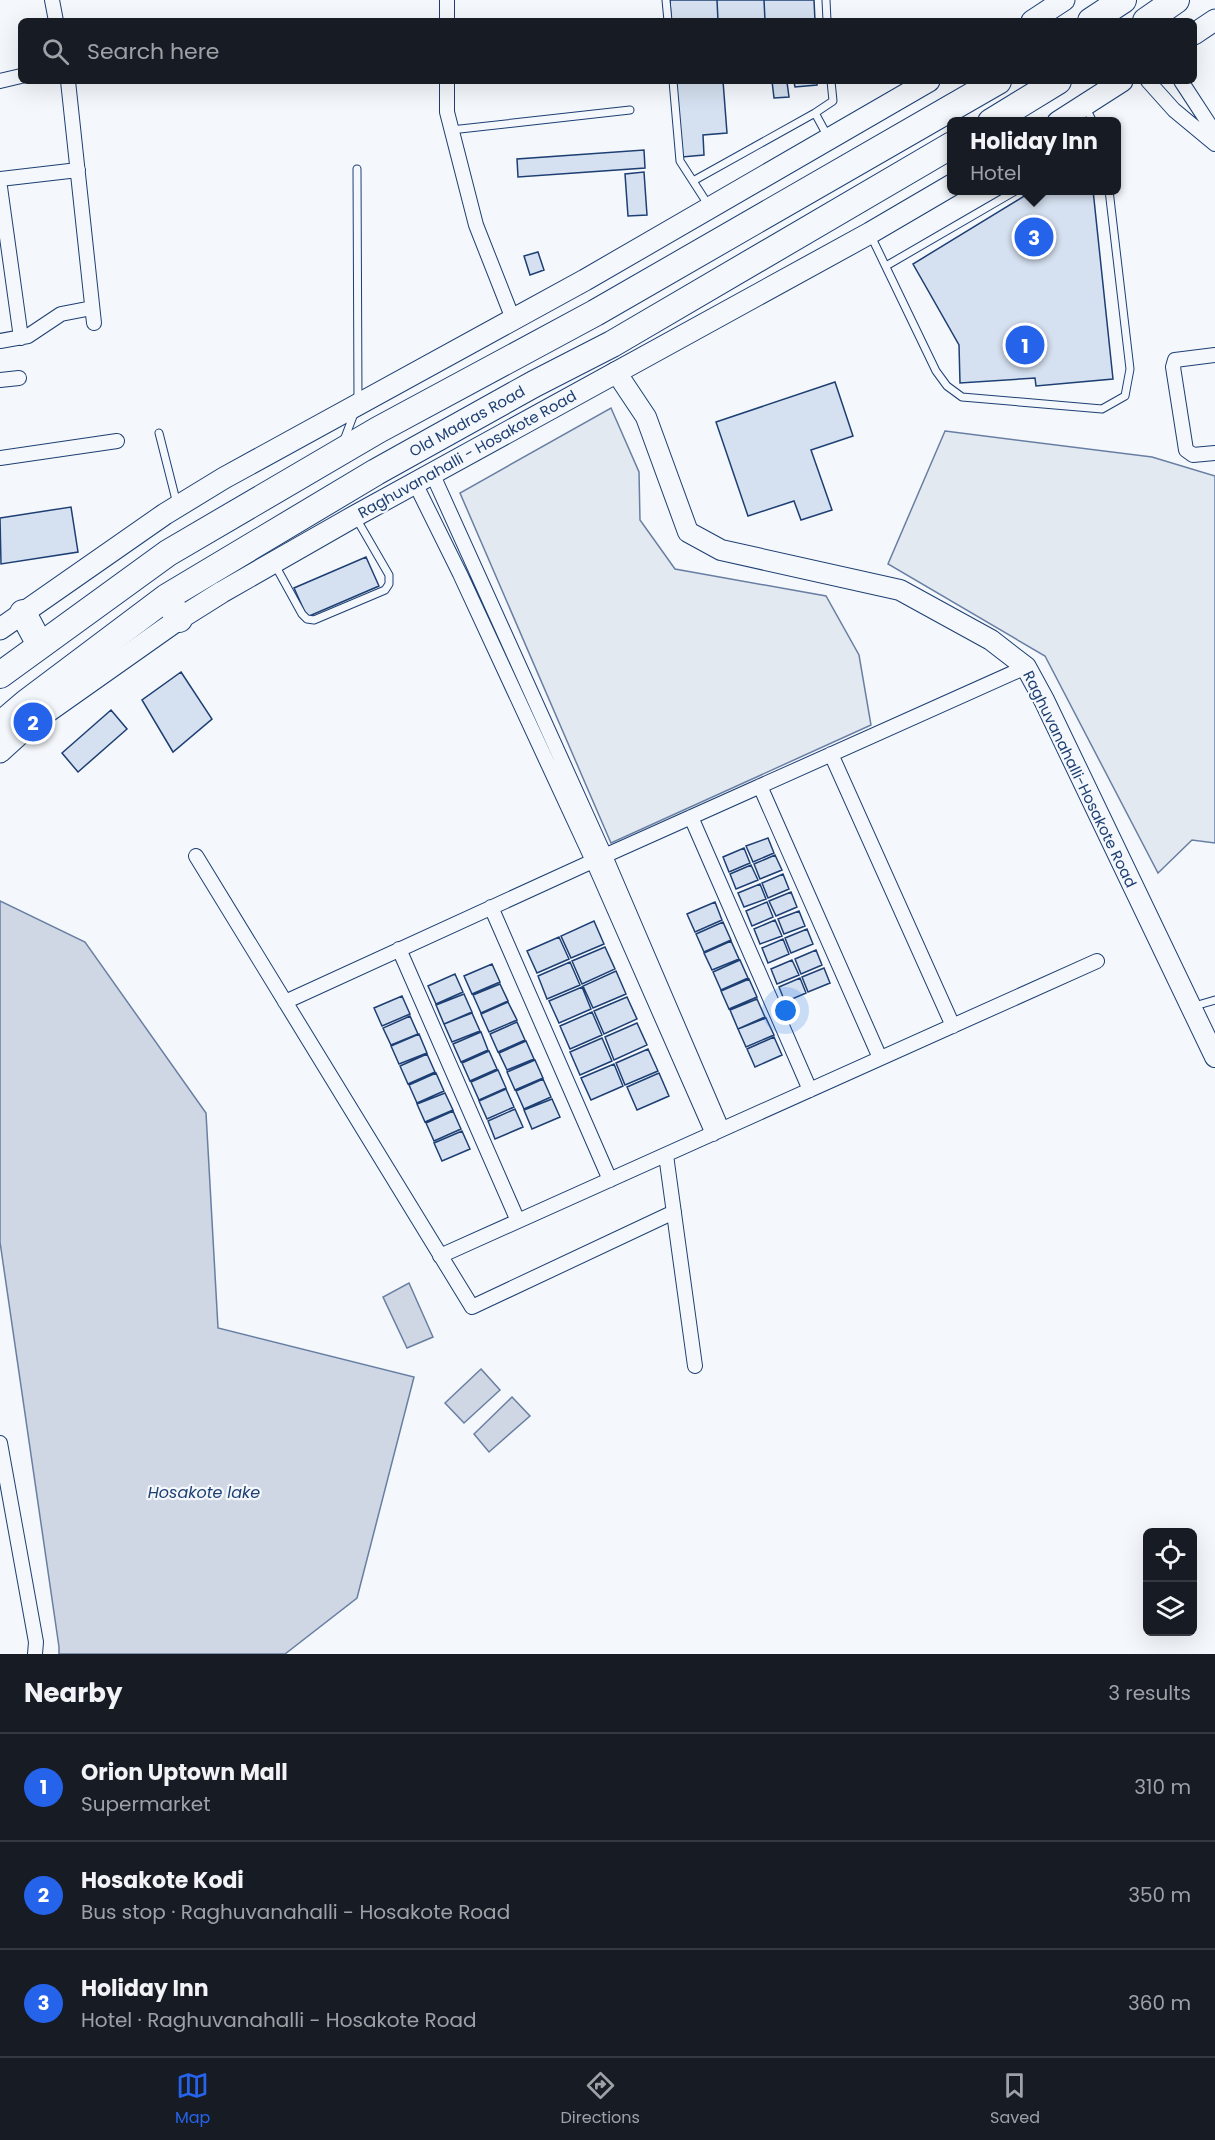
<!DOCTYPE html>
<html lang="en">
<head>
<meta charset="utf-8">
<style>
  :root { --surface:#171b24; --page:#242831; --text:#f1f3f6; --muted:#9ea1a6; --line:#363941; --accent:#2563eb }
  body { margin:0; font-family:Poppins,sans-serif; background:var(--page); color:var(--text) }
  .controls { position:absolute; right:18px; bottom:18px; display:grid; overflow:hidden; border-radius:9px; box-shadow:0 6px 24px #0002 }
  .controls button { width:54px; height:54px; display:grid; place-items:center; padding:0; border:0; border-bottom:2px solid var(--line); background:var(--surface); color:var(--text); font:30px sans-serif }
  .you { position:absolute; left:786px; top:1011px; width:21px; height:21px; margin:-15px; border:4px solid #fff; border-radius:50%; background:#1a73e8; box-shadow:0 0 0 9px #1a73e833 }
  .badge { display:grid; place-items:center; width:39px; height:39px; border-radius:50%; background:var(--accent); color:#fff; font-size:20px; font-weight:700 }
  .pin { position:absolute; translate:-50% -50%; border:3px solid #fff; box-shadow:0 2px 6px #0006 }
  .popup { position:absolute; left:947px; top:117px; width:174px; height:78px; box-sizing:border-box; display:grid; place-content:center; border-radius:9px; background:var(--surface); filter:drop-shadow(0 2px 4px #0005); font-size:20px; white-space:nowrap; color:var(--muted) }
  .popup b { font-size:22px; color:var(--text) }
  .popup::after { content:''; position:absolute; left:50%; top:100%; margin-left:-12px; border:12px solid transparent; border-top-color:var(--surface) }
  .list { margin:0; padding:0; list-style:none }
  h2 { display:flex; justify-content:space-between; align-items:center; height:78px; margin:0; padding:0 24px; font-size:26px }
  h2 small { font-size:20px; font-weight:400; color:var(--muted) }
  .list li { display:grid; grid-template-columns:39px 1fr auto; gap:18px; align-items:center; box-sizing:border-box; height:108px; padding:0 24px; border-top:2px solid var(--line) }
  .list b { display:block; font-size:22px; white-space:nowrap }
  .list p { margin:0; font-size:20px; white-space:nowrap; color:var(--muted) }
  .list em { font-size:20px; font-style:normal; color:var(--muted) }
  .icon { flex:none; width:33px; height:33px; fill:none; stroke:currentColor; stroke-width:2; stroke-linecap:round; stroke-linejoin:round }
  .map { position:relative; flex:none; width:1215px; height:1654px; overflow:hidden }
  .search { position:absolute; background:var(--surface); box-shadow:0 6px 24px #0002; left:18px; right:18px; top:18px; height:66px; display:flex; align-items:center; gap:15px; box-sizing:border-box; padding:0 21px; border-radius:9px; color:var(--muted); font-size:22px }
  .sheet { height:402px; background:var(--surface) }
  nav { display:flex; justify-content:space-around; align-items:center; box-sizing:border-box; height:84px; border-top:2px solid var(--line); background:var(--surface); font-size:16px; color:var(--muted) }
  nav a { display:grid; justify-items:center; gap:3px }
  nav .on { color:var(--accent) }
  .map>svg:first-child { display:block }
  .green { fill:#e3e9f0; stroke:#687fa3; stroke-width:1.5 }
  .water { fill:#cfd7e4; stroke:#687fa3; stroke-width:1.5 }
  .building { fill:#d5e0f0; stroke:#1d3f73; stroke-width:1.5 }
  .lines { fill:none; stroke-linecap:round; stroke-linejoin:round }
  .lane-casing { stroke:#1d3f73; stroke-width:9 }
  .street-casing { stroke:#1d3f73; stroke-width:16 }
  .secondary-casing { stroke:#1d3f73; stroke-width:22 }
  .primary-casing { stroke:#1d3f73; stroke-width:23 }
  .highway-casing { stroke:#1d3f73; stroke-width:28 }
  .lane { stroke:#f4f7fb; stroke-width:7 }
  .street { stroke:#f4f7fb; stroke-width:14 }
  .secondary { stroke:#f4f7fb; stroke-width:20 }
  .primary { stroke:#f4f7fb; stroke-width:21 }
  .highway { stroke:#f4f7fb; stroke-width:26 }
  .labels { text-anchor:middle; dominant-baseline:central; stroke-width:4.5; stroke-linejoin:round; paint-order:stroke }
  .street-label { font-size:15px; fill:#1d3f73; stroke:#f4f7fb }
  .water-label { font-size:16px; font-style:italic; fill:#1d3f73; stroke:#f4f7fb }
</style>
</head>
<body>
<div class="map">
<svg width="1215" height="1654" viewBox="0 0 1215 1654">
  <rect width="100%" height="100%" fill="#f4f7fb"/>
  <path class="green" d="M611,408l28,64 1,48 35,49 151,27 33,59 12,70 -260,118 -151,-350z
    M945,431l207,26 63,19v367l-23,-3 -34,33 -113,-217 -157,-92z"/>
  <path class="water" d="M0,901l85,41 121,171 12,215 196,49 -57,221 -72,56h-226v-7l-59,-405z
    M409,1283l24,54 -26,11 -24,-51z
    M481,1369l19,21 -36,33 -19,-20z
    M512,1397l18,19 -41,36 -15,-18z"/>
  <path class="building" d="M670,0h47l1,21h-47z
    M717,0h47l1,21h-47z
    M764,0h50l1,21h-50z
    M676,81h47l4,52 -24,2 1,20 -22,2z
    M772,81h45v4l-22,2 -1,-5h-7l2,15 -15,1z
    M644,150l1,18 -127,9 -1,-18z
    M644,172l3,43 -19,1 -3,-42z
    M1034,190h59l20,189 -77,7 -1,-8 -75,5 -1,-38 -46,-81z
    M538,252l6,18 -14,5 -6,-19z
    M835,382l18,54 -42,14 21,60 -31,10 -7,-19 -46,15 -32,-94z
    M71,507l7,45 -77,12 -1,-46z
    M366,557l13,29 -72,31 -13,-29z
    M181,672l31,47 -39,33 -31,-52z
    M111,710l16,19 -49,43 -16,-19z
    M768,838l6,15 -21,9 -7,-16z
    M744,848l6,15 -21,9 -6,-15z
    M775,855l7,15 -22,9 -6,-15z
    M751,865l7,15 -22,9 -6,-15z
    M783,874l6,15 -21,9 -6,-15z
    M760,884l6,15 -22,8 -6,-14z
    M791,892l6,15 -21,9 -7,-15z
    M715,902l7,18 -27,12 -8,-18z
    M767,902l6,15 -21,9 -6,-15z
    M799,911l6,15 -21,8 -6,-15z
    M775,920l7,16 -22,8 -6,-15z
    M594,921l10,23 -33,14 -10,-22z
    M723,922l8,18 -27,12 -8,-18z
    M807,929l6,15 -22,9 -6,-15z
    M559,937l10,22 -32,14 -10,-22z
    M783,939l6,15 -21,9 -6,-15z
    M731,941l8,18 -27,11 -8,-17z
    M605,947l10,22 -33,15 -10,-23z
    M816,950l6,15 -21,9 -6,-15z
    M740,960l8,18 -27,12 -8,-18z
    M792,960l7,15 -22,9 -6,-15z
    M570,962l10,23 -33,14 -9,-23z
    M492,964l8,18 -28,12 -8,-18z
    M824,968l6,15 -22,9 -6,-15z
    M616,971l10,23 -33,14 -10,-22z
    M455,974l8,18 -27,12 -8,-18z
    M800,978l6,15 -21,9 -6,-15z
    M749,979l8,18 -28,12 -8,-18z
    M500,984l8,17 -27,12 -8,-18z
    M582,987l9,22 -32,14 -10,-22z
    M464,994l8,18 -28,12 -8,-19z
    M402,996l8,18 -28,12 -8,-18z
    M627,997l10,22 -33,15 -10,-23z
    M757,999l8,18 -27,12 -8,-19z
    M508,1002l9,18 -28,12 -8,-18z
    M592,1012l10,23 -32,14 -10,-23z
    M472,1013l8,18 -28,11 -8,-18z
    M410,1016l8,18 -27,11 -8,-17z
    M766,1018l8,17 -28,12 -8,-18z
    M517,1022l8,18 -27,12 -8,-18z
    M637,1023l10,22 -33,15 -9,-23z
    M481,1032l7,18 -27,12 -8,-18z
    M419,1034l8,19 -28,11 -8,-18z
    M774,1037l8,18 -27,12 -8,-18z
    M602,1038l10,23 -32,14 -10,-23z
    M526,1041l8,18 -27,11 -8,-17z
    M648,1049l10,22 -33,14 -9,-22z
    M489,1051l8,18 -27,12 -8,-18z
    M427,1054l8,18 -27,12 -8,-18z
    M535,1060l8,18 -28,12 -8,-18z
    M614,1064l9,22 -32,14 -10,-22z
    M498,1070l8,18 -27,12 -8,-18z
    M436,1073l8,18 -27,12 -8,-18z
    M659,1073l10,23 -32,14 -10,-23z
    M543,1079l8,18 -27,12 -8,-18z
    M506,1089l8,18 -27,12 -8,-18z
    M445,1093l8,17 -28,12 -8,-18z
    M552,1099l8,18 -28,12 -8,-19z
    M515,1109l8,18 -28,12 -7,-18z
    M453,1111l8,18 -27,12 -8,-18z
    M462,1131l8,18 -28,12 -8,-18z"/>
  <g class="lines">
    <defs>
      <path id="lane" d="M666,0l2,21
        M826,0l1,21
        M673,81l7,80 29,45
        M1086,108l7,14
        M451,130l179,-20
        M828,137l-13,-24 18,-12 -2,-20
        M357,169l1,231
        M693,181l122,-68
        M871,236l65,135 11,15 15,11 140,12 23,-13 5,-27 -21,-179
        M886,266l131,-76
        M159,433l18,71
        M344,440l11,-29
        M275,565l27,49 5,5 7,1 71,-30 4,-6v-9l-33,-57
        M1191,1007l24,-7"/>
      <path id="street" d="M52,0l4,21
        M447,21v-21
        M0,81l21,-5
        M68,81l26,242
        M447,81v31l29,113 37,94
        M1148,81l26,29 41,34
        M1181,81l34,52
        M0,179l78,-9
        M0,187l21,151
        M0,341l28,-5 33,-22 31,-6
        M1215,355l-40,5 -2,7 13,83 7,5 22,-2
        M0,380l19,-2
        M0,458l117,-17
        M432,473l173,383 117,273
        M415,483l45,91 133,287 120,273
        M831,754l122,272
        M760,786l120,272
        M691,817l119,273
        M196,856l276,451 202,-95
        M491,907l119,273
        M399,949l119,272
        M285,1002l308,-141 433,-194
        M666,1155l29,211
        M440,1256l657,-295
        M0,1443l36,199 -1,12"/>
      <path id="secondary" d="M616,372l30,45 42,115 33,18 179,40 91,50 35,27 18,33 171,357"/>
      <path id="primary" d="M1032,21l32,-21
        M1194,34l21,-14
        M1058,122l64,-41
        M0,629l165,-115 59,-36 361,-198 344,-199
        M0,752l33,-30 146,-103 43,-27 133,-76 515,-283 82,-48"/>
      <path id="highway" d="M1091,21l32,-21
        M1146,21l30,-21
        M991,122l67,-41
        M167,597l12,22
        M23,613l17,32
        M0,675l168,-122 210,-123 217,-117 403,-232
        M0,725l26,-22 141,-106 209,-125 158,-88 78,-40 340,-199"/>
    </defs>
    <use href="#lane" class="lane-casing"/>
    <use href="#street" class="street-casing"/>
    <use href="#secondary" class="secondary-casing"/>
    <use href="#primary" class="primary-casing"/>
    <use href="#highway" class="highway-casing"/>
    <use href="#lane" class="lane"/>
    <use href="#street" class="street"/>
    <use href="#secondary" class="secondary"/>
    <use href="#primary" class="primary"/>
    <use href="#highway" class="highway"/>
  </g>
  <g class="labels">
    <g class="street-label">
      <text transform="translate(467 421) rotate(-29)">Old Madras Road</text>
      <text transform="translate(467 454) rotate(-29)">Raghuvanahalli - Hosakote Road</text>
      <text transform="translate(1080 779) rotate(64)">Raghuvanahalli-Hosakote Road</text>
    </g>
    <g class="water-label">
      <text x="204" y="1492">Hosakote lake</text>
    </g>
  </g>
</svg>
<div class="controls">
<button><svg class="icon" aria-label="locate" viewBox="0 0 24 24"><circle cx="12" cy="12" r="6"/><path d="M12 2v4M12 18v4M2 12h4M18 12h4"/></svg></button>
<button><svg class="icon" aria-label="layers" viewBox="0 0 24 24"><path d="M12 4l9 5-9 5-9-5zM3 14l9 5 9-5"/></svg></button>
</div>
<div class="you"></div>
<div class="pin badge" style="left:1025px;top:345px">1</div>
<div class="pin badge" style="left:33px;top:722px">2</div>
<div class="pin badge" style="left:1034px;top:237px">3</div>
<div class="popup"><b>Holiday Inn</b>Hotel</div>
<div class="search"><svg class="icon" aria-label="search" viewBox="0 0 24 24"><circle cx="10" cy="10" r="6"/><path d="M15 15l6 6"/></svg>Search here</div>
</div>
<section class="sheet">
<h2>Nearby<small>3 results</small></h2>
<ul class="list">
<li><span class="badge">1</span><div><b>Orion Uptown Mall</b><p>Supermarket</p></div><em>310 m</em></li>
<li><span class="badge">2</span><div><b>Hosakote Kodi</b><p>Bus stop · Raghuvanahalli - Hosakote Road</p></div><em>350 m</em></li>
<li><span class="badge">3</span><div><b>Holiday Inn</b><p>Hotel · Raghuvanahalli - Hosakote Road</p></div><em>360 m</em></li>
</ul>
</section>
<nav>
<a class="on"><svg class="icon" aria-label="map" viewBox="0 0 24 24"><path d="M3 6l6-2 6 2 6-2v14l-6 2-6-2-6 2zM9 4v14M15 6v14"/></svg>Map</a>
<a><svg class="icon" aria-label="directions" viewBox="0 0 24 24"><path d="M12 3l9 9-9 9-9-9zM9 14v-3h6M13 9l2 2-2 2"/></svg>Directions</a>
<a><svg class="icon" aria-label="saved" viewBox="0 0 24 24"><path d="M7 4h10v16l-5-4-5 4z"/></svg>Saved</a>
</nav>
</body>
</html>
